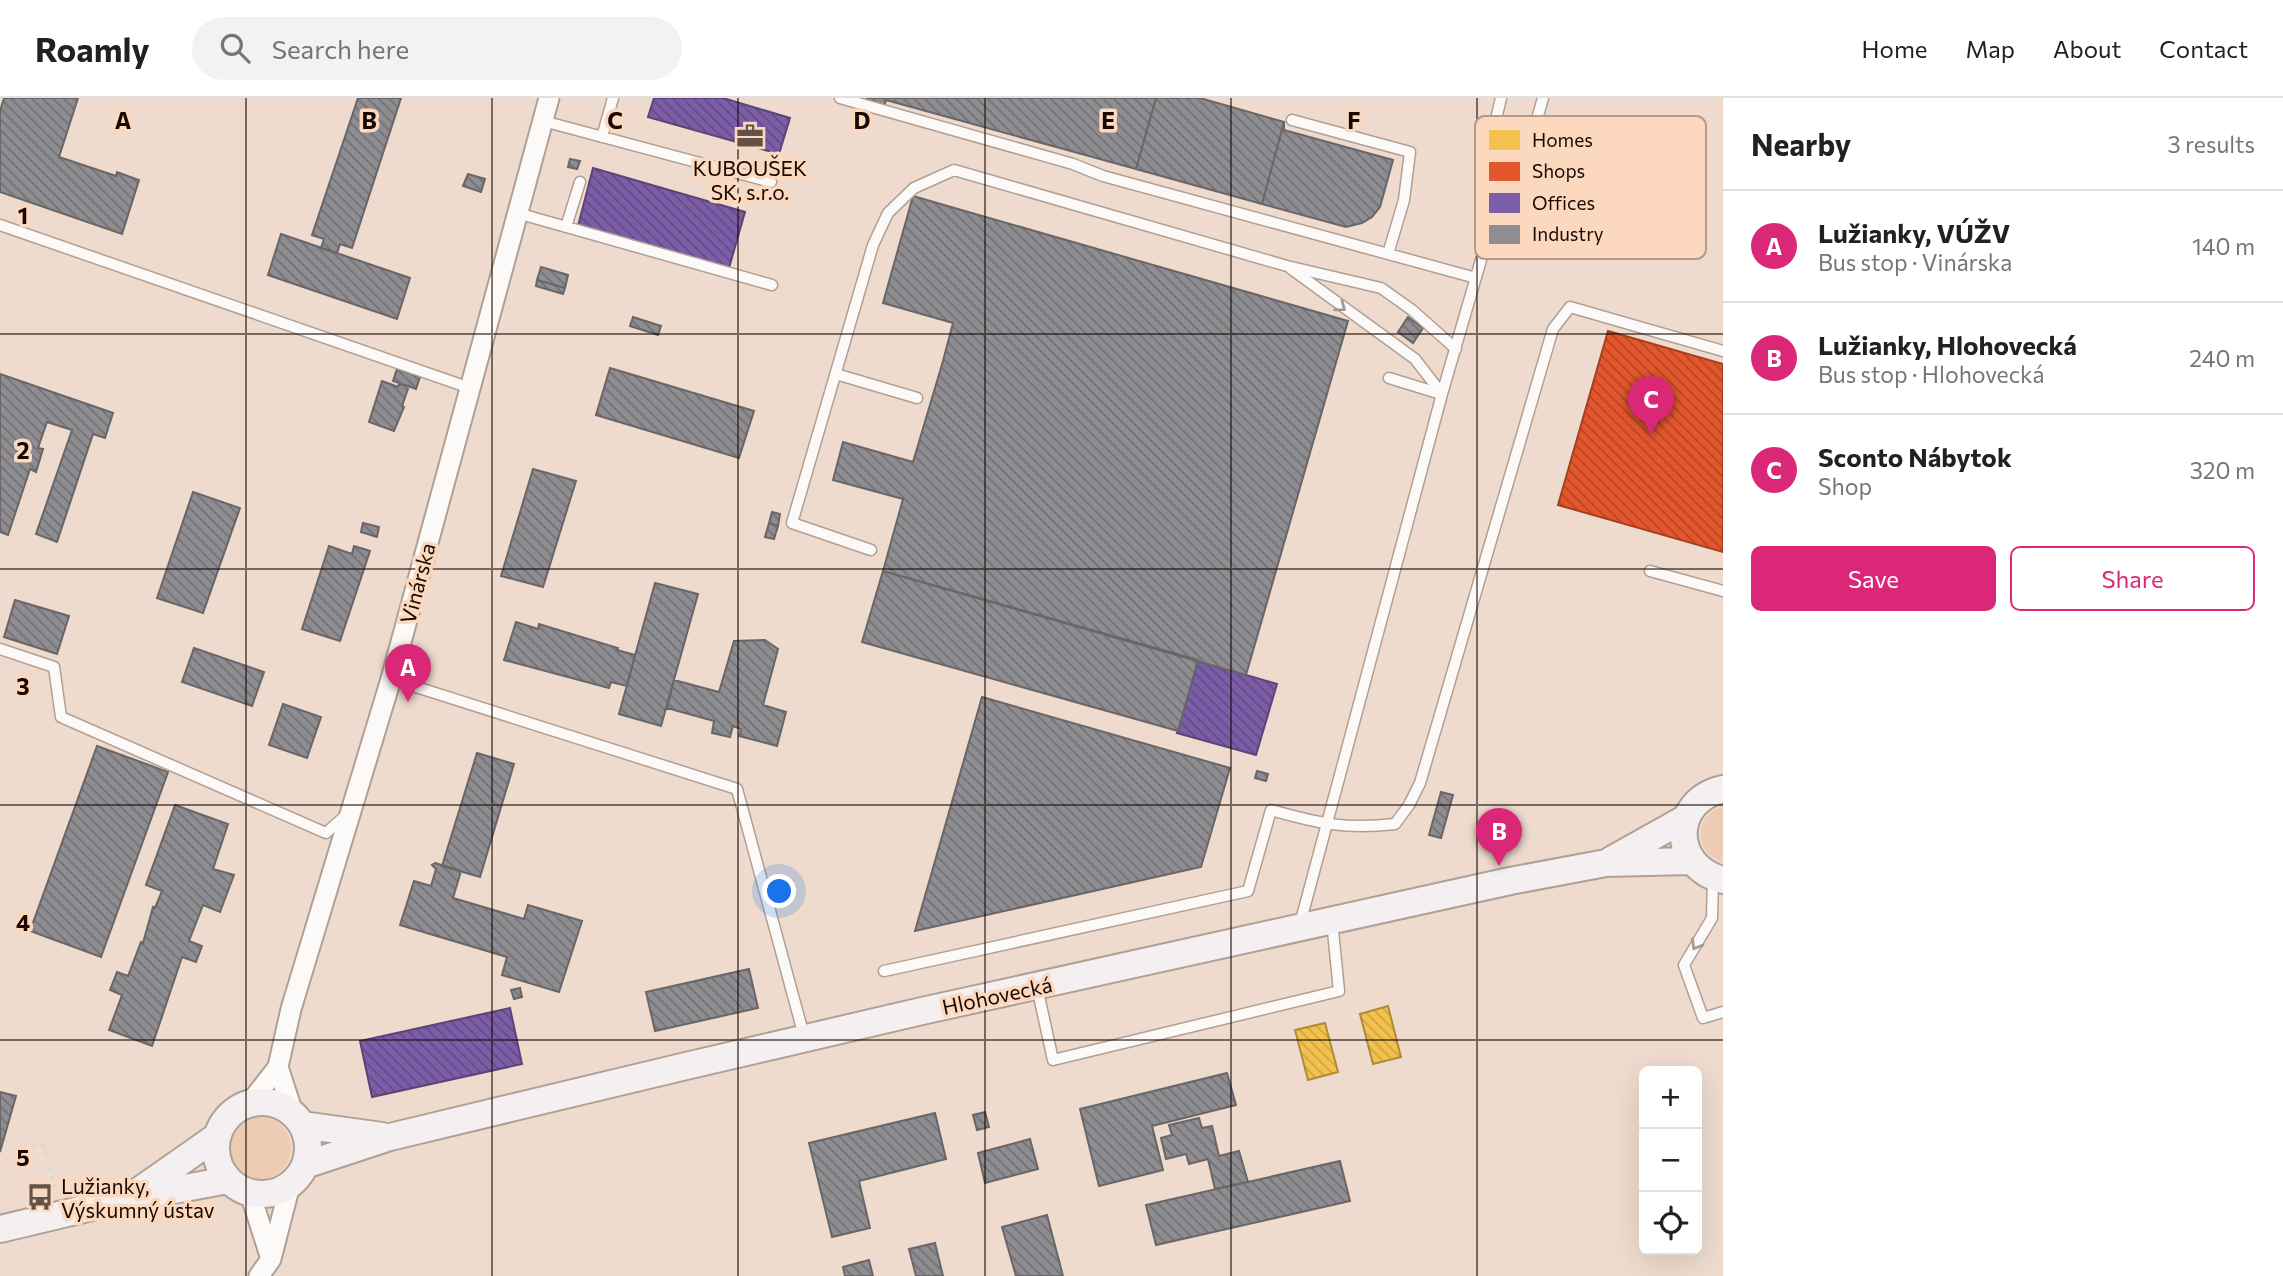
<!DOCTYPE html>
<html lang="en">
<head>
<meta charset="utf-8">
<style>
  :root { --surface:#fff; --page:#f2f2f2; --text:#202124; --muted:#757577; --line:#e0e0e0; --accent:#db2777 }
  body { margin:0; font-family:Commissioner,sans-serif; background:var(--page); color:var(--text) }
  .controls { position:absolute; right:21px; bottom:21px; display:grid; overflow:hidden; border-radius:10px; box-shadow:0 7px 28px #0002 }
  .controls button { width:63px; height:63px; display:grid; place-items:center; padding:0; border:0; border-bottom:2px solid var(--line); background:var(--surface); color:var(--text); font:35px sans-serif }
  .you { position:absolute; left:780px; top:794px; width:24px; height:24px; margin:-18px; border:5px solid #fff; border-radius:50%; background:#1a73e8; box-shadow:0 0 0 10px #1a73e833 }
  .badge { display:grid; place-items:center; width:46px; height:46px; border-radius:50%; background:var(--accent); color:#fff; font-size:23px; font-weight:700 }
  .pin { position:absolute; translate:-50% -58px; filter:drop-shadow(0 2px 4px #0008) }
  .pin::after { content:''; position:absolute; top:37px; width:24px; height:21px; background:inherit; clip-path:polygon(0 0,100% 0,50% 100%) }
  .list { margin:0; padding:0; list-style:none }
  h2 { display:flex; justify-content:space-between; align-items:center; height:91px; margin:0; padding:0 28px; font-size:30px }
  h2 small { font-size:23px; font-weight:400; color:var(--muted) }
  .list li { display:grid; grid-template-columns:46px 1fr auto; gap:21px; align-items:center; box-sizing:border-box; height:112px; padding:0 28px; border-top:2px solid var(--line) }
  .list b { display:block; font-size:26px; white-space:nowrap }
  .list p { margin:0; font-size:23px; white-space:nowrap; color:var(--muted) }
  .list em { font-size:23px; font-style:normal; color:var(--muted) }
  .actions { display:flex; gap:14px; padding:21px 28px }
  .actions a { flex:1; padding:16px 0; border:2px solid var(--accent); border-radius:10px; text-align:center; font-size:24px; color:var(--accent) }
  .actions .main { background:var(--accent); color:#fff }
  .icon { flex:none; width:38px; height:38px; fill:none; stroke:currentColor; stroke-width:2; stroke-linecap:round; stroke-linejoin:round }
  .map { position:relative; flex:none; width:1723px; height:1178px; overflow:hidden }
  header { display:flex; align-items:center; gap:42px; box-sizing:border-box; height:98px; padding:0 35px; background:var(--surface); border-bottom:2px solid var(--line) }
  header strong { font-size:33px }
  nav { display:flex; gap:38px; margin-inline-start:auto; font-size:24px }
  .search { width:490px; height:63px; background:var(--page); display:flex; align-items:center; gap:18px; box-sizing:border-box; padding:0 24px; border-radius:38px; color:var(--muted); font-size:26px }
  main { display:flex }
  aside { flex:1; background:var(--surface) }
  .map>svg:first-child { display:block }
  .grass { fill:#eeccb4 }
  .homes { fill:url(#homes-back-hatch); stroke:#b08a37; stroke-width:2 }
  .shops { fill:url(#shops-back-hatch); stroke:#a63f20; stroke-width:2 }
  .offices { fill:url(#offices-back-hatch); stroke:#5d4475; stroke-width:2 }
  .industry { fill:url(#industry-back-hatch); stroke:#6a6566; stroke-width:2 }
  .lines { fill:none; stroke-linecap:round; stroke-linejoin:round }
  .lane-casing { stroke:#b0a094; stroke-width:13 }
  .street-casing { stroke:#b0a094; stroke-width:23 }
  .secondary-casing { stroke:#b0a094; stroke-width:30 }
  .path { stroke:#ddd7d3; stroke-width:3.5; stroke-dasharray:3.5 5; stroke-linecap:butt }
  .lane { stroke:#fcfaf8; stroke-width:10 }
  .street { stroke:#fcfaf8; stroke-width:19 }
  .secondary { stroke:#f4f0f2; stroke-width:26 }
  .oneway { stroke:#a09995 }
  .grid { fill:none; stroke:#170801; stroke-width:2; stroke-opacity:0.55 }
  .labels { text-anchor:middle; dominant-baseline:central; stroke-width:7; stroke-linejoin:round; paint-order:stroke }
  .poi-label { font-size:21px; fill:#170801; stroke:#fcd8bf }
  .street-label { font-size:21px; fill:#170801; stroke:#fcd8bf }
  .key { fill:#fcd8bf; stroke:#b79a86; stroke-width:2 }
  .key-label { font-size:19px; fill:#170801 }
  .grid-label { font-size:23px; text-anchor:middle; font-weight:bold; fill:#170801; stroke:#fcd8bf; stroke-width:7; stroke-linejoin:round; paint-order:stroke }
</style>
</head>
<body>
<header>
<strong>Roamly</strong>
<div class="search"><svg class="icon" aria-label="search" viewBox="0 0 24 24"><circle cx="10" cy="10" r="6"/><path d="M15 15l6 6"/></svg>Search here</div>
<nav><a>Home</a><a>Map</a><a>About</a><a>Contact</a></nav>
</header>
<main>
<div class="map">
<svg width="1723" height="1178" viewBox="0 0 1723 1178">
  <defs>
    <pattern id="homes-back-hatch" width="6" height="6" patternUnits="userSpaceOnUse" patternTransform="scale(1.75)"><rect width="6" height="6" fill="#f2c14e"/><path d="M-1 5l2 2M0 0l6 6M5-1l2 2" fill="none" stroke="#cfa442"/></pattern>
    <pattern id="shops-back-hatch" width="6" height="6" patternUnits="userSpaceOnUse" patternTransform="scale(1.75)"><rect width="6" height="6" fill="#e4572e"/><path d="M-1 5l2 2M0 0l6 6M5-1l2 2" fill="none" stroke="#b84625"/></pattern>
    <pattern id="offices-back-hatch" width="6" height="6" patternUnits="userSpaceOnUse" patternTransform="scale(1.75)"><rect width="6" height="6" fill="#7b5ea7"/><path d="M-1 5l2 2M0 0l6 6M5-1l2 2" fill="none" stroke="#644c86"/></pattern>
    <pattern id="industry-back-hatch" width="6" height="6" patternUnits="userSpaceOnUse" patternTransform="scale(1.75)"><rect width="6" height="6" fill="#8d8d92"/><path d="M-1 5l2 2M0 0l6 6M5-1l2 2" fill="none" stroke="#727175"/></pattern>
  </defs>
  <rect width="100%" height="100%" fill="#eedbcd"/>
  <path class="grass" d="M1723,708v56c-29,-9 -30,-47 0,-56z
    M227 1050a32 32 0 1 1 64 0a32 32 0 1 1-64 0Z"/>
  <path class="homes" d="M1388,908l13,51 -28,7 -13,-50z
    M1325,925l13,49 -30,8 -13,-50z"/>
  <path class="shops" d="M1608,233l115,33v188l-165,-47z"/>
  <path class="offices" d="M654,0h69l67,20 -11,36 -131,-37z
    M593,70l152,44 -16,56 -151,-42z
    M1198,563l79,23 -21,71 -79,-22z
    M510,910l12,56 -150,33 -12,-56z"/>
  <path class="industry" d="M4,0h74l-19,59 57,19 1,-4 22,8 -17,54 -122,-42v-81z
    M358,0h43l-49,150 -12,-4 -3,9 -16,-5 3,-9 -12,-4z
    M867,0h289l-20,71 -250,-69 -2,7 -18,-5z
    M1156,0h44l84,24 -22,82 -126,-35z
    M1284,24v8l109,30 -13,47 -8,10 -10,6 -16,4 -84,-23z
    M570,61l10,2 -3,8 -9,-2z
    M468,76l17,5 -4,13 -18,-6z
    M913,98l435,125 -102,354 -363,-104 20,-72 -70,-19 10,-38 70,20 30,-101 10,-38 -70,-20z
    M281,136l129,44 -13,41 -129,-44z
    M541,169l27,8 -3,13 -28,-8z
    M537,182l28,8 -2,6 -27,-8z
    M633,219l28,9 -3,9 -28,-9z
    M1408,219l15,11 -10,15 -15,-11z
    M610,270l144,43 -15,47 -143,-43z
    M397,271l23,8 -4,12 -23,-8z
    M0,276l113,39 -8,25 -12,-4 -36,108 -21,-8 36,-104 -25,-8 -9,26 5,1 -7,23 -6,-3 -22,66 -8,-3z
    M382,283l16,6 1,-3 10,2 -7,20 2,1 -10,24 -25,-9z
    M533,371l43,12 -33,106 -42,-11z
    M193,394l47,16 -37,105 -46,-15z
    M772,414l8,2 -2,12 -9,-3z
    M363,425l16,4 -2,10 -16,-5z
    M769,425l9,3 -4,13 -9,-2z
    M329,448l23,8 2,-8 16,5 -30,90 -38,-12z
    M883,473l315,89 -20,71 -316,-89z
    M655,485l43,11 -37,132 -42,-12z
    M15,502l54,16 -12,38 -53,-17z
    M516,524l22,7 1,-5 79,24 -1,2 18,5 -8,31 -16,-4 -2,6 -105,-28z
    M765,542l13,9 -15,56 23,7 -9,34 -38,-10 2,-7 -8,-3 -3,11 -18,-4 2,-12 -47,-13 7,-28 45,12 15,-51z
    M194,550l70,24 -12,34 -70,-24z
    M982,599l248,71 -29,99 -286,64z
    M283,606l38,13 -14,41 -38,-13z
    M97,648l71,26 -67,185 -71,-26z
    M477,655l37,11 -34,113 -38,-11z
    M1257,673l11,3 -2,7 -11,-3z
    M1441,694l12,3 -12,43 -12,-3z
    M175,707l53,19 -15,45 21,6 -14,37 -17,-7 -14,36 13,5 -6,16 -14,-5 -30,89 -43,-16 13,-35 -12,-5 7,-18 11,4 13,-34 2,1 10,-36 2,1 7,-17 -16,-6z
    M435,765l26,8 -8,27 71,21 4,-14 54,16 -23,71 -57,-17 5,-18 -107,-32 14,-44 17,5 5,-17 -4,-4z
    M749,871l9,39 -103,23 -9,-39z
    M520,890l2,9 -8,2 -3,-9z
    M1227,975l9,32 -84,21 11,44 -64,16 -19,-77z
    M0,994l16,4 -16,56z
    M985,1014l4,15 -12,3 -4,-15z
    M935,1015l11,46 -87,22 11,47 -38,9 -23,-94z
    M1199,1020l3,10 10,-2 7,30 20,-5 9,31 -33,7 -7,-30 -19,5 -3,-10 -20,5 -5,-21 11,-3 -3,-10z
    M1030,1041l8,30 -53,14 -7,-30z
    M1340,1063l10,40 -194,44 -10,-40z
    M1047,1117l16,61h-47l-14,-49z
    M935,1145l8,33h-27l-7,-27z
    M869,1162l4,16h-28l-2,-9z"/>
  <g class="lines">
    <defs>
      <path id="lane" d="M840,0l233,66 30,12 373,102
        M1501,0l-9,38 37,10
        M1292,22l118,32 -6,48 -16,54
        M543,23l228,61
        M602,39l11,-39
        M517,115l255,72
        M0,127l470,163
        M566,129l14,-45
        M1290,170l125,91 27,35
        M836,276l81,24
        M1389,280l52,16
        M871,452l-79,-27 81,-278 15,-32 26,-25 40,-18 333,96 94,22 31,22 44,39
        M1650,473l73,20
        M0,551l54,18 7,50 265,116 20,-18
        M391,581l346,110 67,247
        M1713,780l-1,40 -28,47 19,53 20,-6
        M1300,826l142,-530 48,-165 22,-23 31,-108
        M884,873l364,-80 23,-81c47,13 74,20 124,14l14,-19 11,-22 133,-454 17,-22 153,44
        M1037,889l16,73 286,-69 -7,-70"/>
      <path id="street" d="M278,969l15,46
        M250,1005l28,-36 13,-58 100,-330 158,-581
        M250,1095l21,66
        M259,1178l12,-17 19,-74"/>
      <path id="secondary" d="M1723,691c-53,12 -52,78 0,91
        M1611,762l75,-42
        M216 1050a46 46 0 1 1 92 0a46 46 0 1 1-92 0Z
        M302,1027l80,11
        M305,1067l85,-28 296,-71 236,-55 588,-130 96,-18 85,-2
        M136,1095l80,-56
        M0,1131l126,-30 102,-19"/>
    </defs>
    <use href="#lane" class="lane-casing"/>
    <use href="#street" class="street-casing"/>
    <use href="#secondary" class="secondary-casing"/>
    <path class="path" d="M24,1049l20,-1 13,47"/>
    <use href="#lane" class="lane"/>
    <use href="#street" class="street"/>
    <use href="#secondary" class="secondary"/>
  </g>
  <defs><path id="oneway-chevron" d="M-2-3.5L2.5 0L-2 3.5" fill="none" stroke-width="1.6" stroke-linecap="round" stroke-linejoin="round" transform="scale(1.75)"/></defs>
  <g class="oneway">
    <use href="#oneway-chevron" transform="translate(1341 209) rotate(37)"/>
    <use href="#oneway-chevron" transform="translate(1696 847) rotate(120)"/>
  </g>
  <path class="grid" d="M246,0v1178M492,0v1178M738,0v1178M985,0v1178M1231,0v1178M1477,0v1178M0,236h1723M0,471h1723M0,707h1723M0,942h1723"/>
  <defs>
    <symbol id="office-bare" viewBox="-9 -9 18 18"><path d="M-6-3h4V-5.5h4V-3h4V5H-6ZM-1-4.5V-3h2v-1.5ZM-6 0V1H6V0Z" fill="#625248" stroke="#fcd8bf" stroke-width="2.5" paint-order="stroke"/></symbol>
    <symbol id="bus-bare" viewBox="-9 -9 18 18"><path d="M-5-6H5V4H4V6H2V4H-2V6H-4V4H-5ZM-3.5-4V0h7V-4ZM-3.5 1.2v1.5H-2V1.2ZM2 1.2v1.5H3.5V1.2Z" fill="#625248" stroke="#fcd8bf" stroke-width="2.5" paint-order="stroke"/></symbol>
  </defs>
  <g fill-rule="evenodd">
    <use href="#office-bare" x="731" y="19" width="38" height="38"/>
    <use href="#bus-bare" x="21" y="1080" width="38" height="38"/>
  </g>
  <g class="labels">
    <g class="poi-label">
      <text x="750" y="69">KUBOUŠEK<tspan x="750" dy="24">SK, s.r.o.</tspan></text>
      <text x="61" y="1087" text-anchor="start">Lužianky,<tspan x="61" dy="24">Výskumný ústav</tspan></text>
    </g>
    <g class="street-label">
      <text transform="translate(417 485) rotate(-75)">Vinárska</text>
      <text transform="translate(997 897) rotate(-12)">Hlohovecká</text>
    </g>
  </g>
  <rect x="1475" y="18" width="231" height="143" rx="10" class="key"/>
  <rect x="1489" y="32" width="31" height="20" fill="#f2c14e"/>
  <rect x="1489" y="64" width="31" height="19" fill="#e4572e"/>
  <rect x="1489" y="95" width="31" height="20" fill="#7b5ea7"/>
  <rect x="1489" y="127" width="31" height="19" fill="#8d8d92"/>
  <g class="key-label">
    <text x="1532" y="49">Homes</text>
    <text x="1532" y="80">Shops</text>
    <text x="1532" y="112">Offices</text>
    <text x="1532" y="143">Industry</text>
  </g>
  <g class="grid-label">
    <text x="123" y="31">A</text>
    <text x="369" y="31">B</text>
    <text x="615" y="31">C</text>
    <text x="862" y="31">D</text>
    <text x="1108" y="31">E</text>
    <text x="1354" y="31">F</text>
    <text x="23" y="126">1</text>
    <text x="23" y="361">2</text>
    <text x="23" y="597">3</text>
    <text x="23" y="833">4</text>
    <text x="23" y="1068">5</text>
  </g>
</svg>
<div class="controls">
<button>+</button>
<button>−</button>
<button><svg class="icon" aria-label="locate" viewBox="0 0 24 24"><circle cx="12" cy="12" r="6"/><path d="M12 2v4M12 18v4M2 12h4M18 12h4"/></svg></button>
</div>
<div class="you"></div>
<div class="pin badge" style="left:408px;top:604px">A</div>
<div class="pin badge" style="left:1499px;top:768px">B</div>
<div class="pin badge" style="left:1651px;top:336px">C</div>
</div>
<aside>
<h2>Nearby<small>3 results</small></h2>
<ul class="list">
<li><span class="badge">A</span><div><b>Lužianky, VÚŽV</b><p>Bus stop · Vinárska</p></div><em>140 m</em></li>
<li><span class="badge">B</span><div><b>Lužianky, Hlohovecká</b><p>Bus stop · Hlohovecká</p></div><em>240 m</em></li>
<li><span class="badge">C</span><div><b>Sconto Nábytok</b><p>Shop</p></div><em>320 m</em></li>
</ul>
<div class="actions"><a class="main">Save</a><a>Share</a></div>
</aside>
</main>
</body>
</html>
